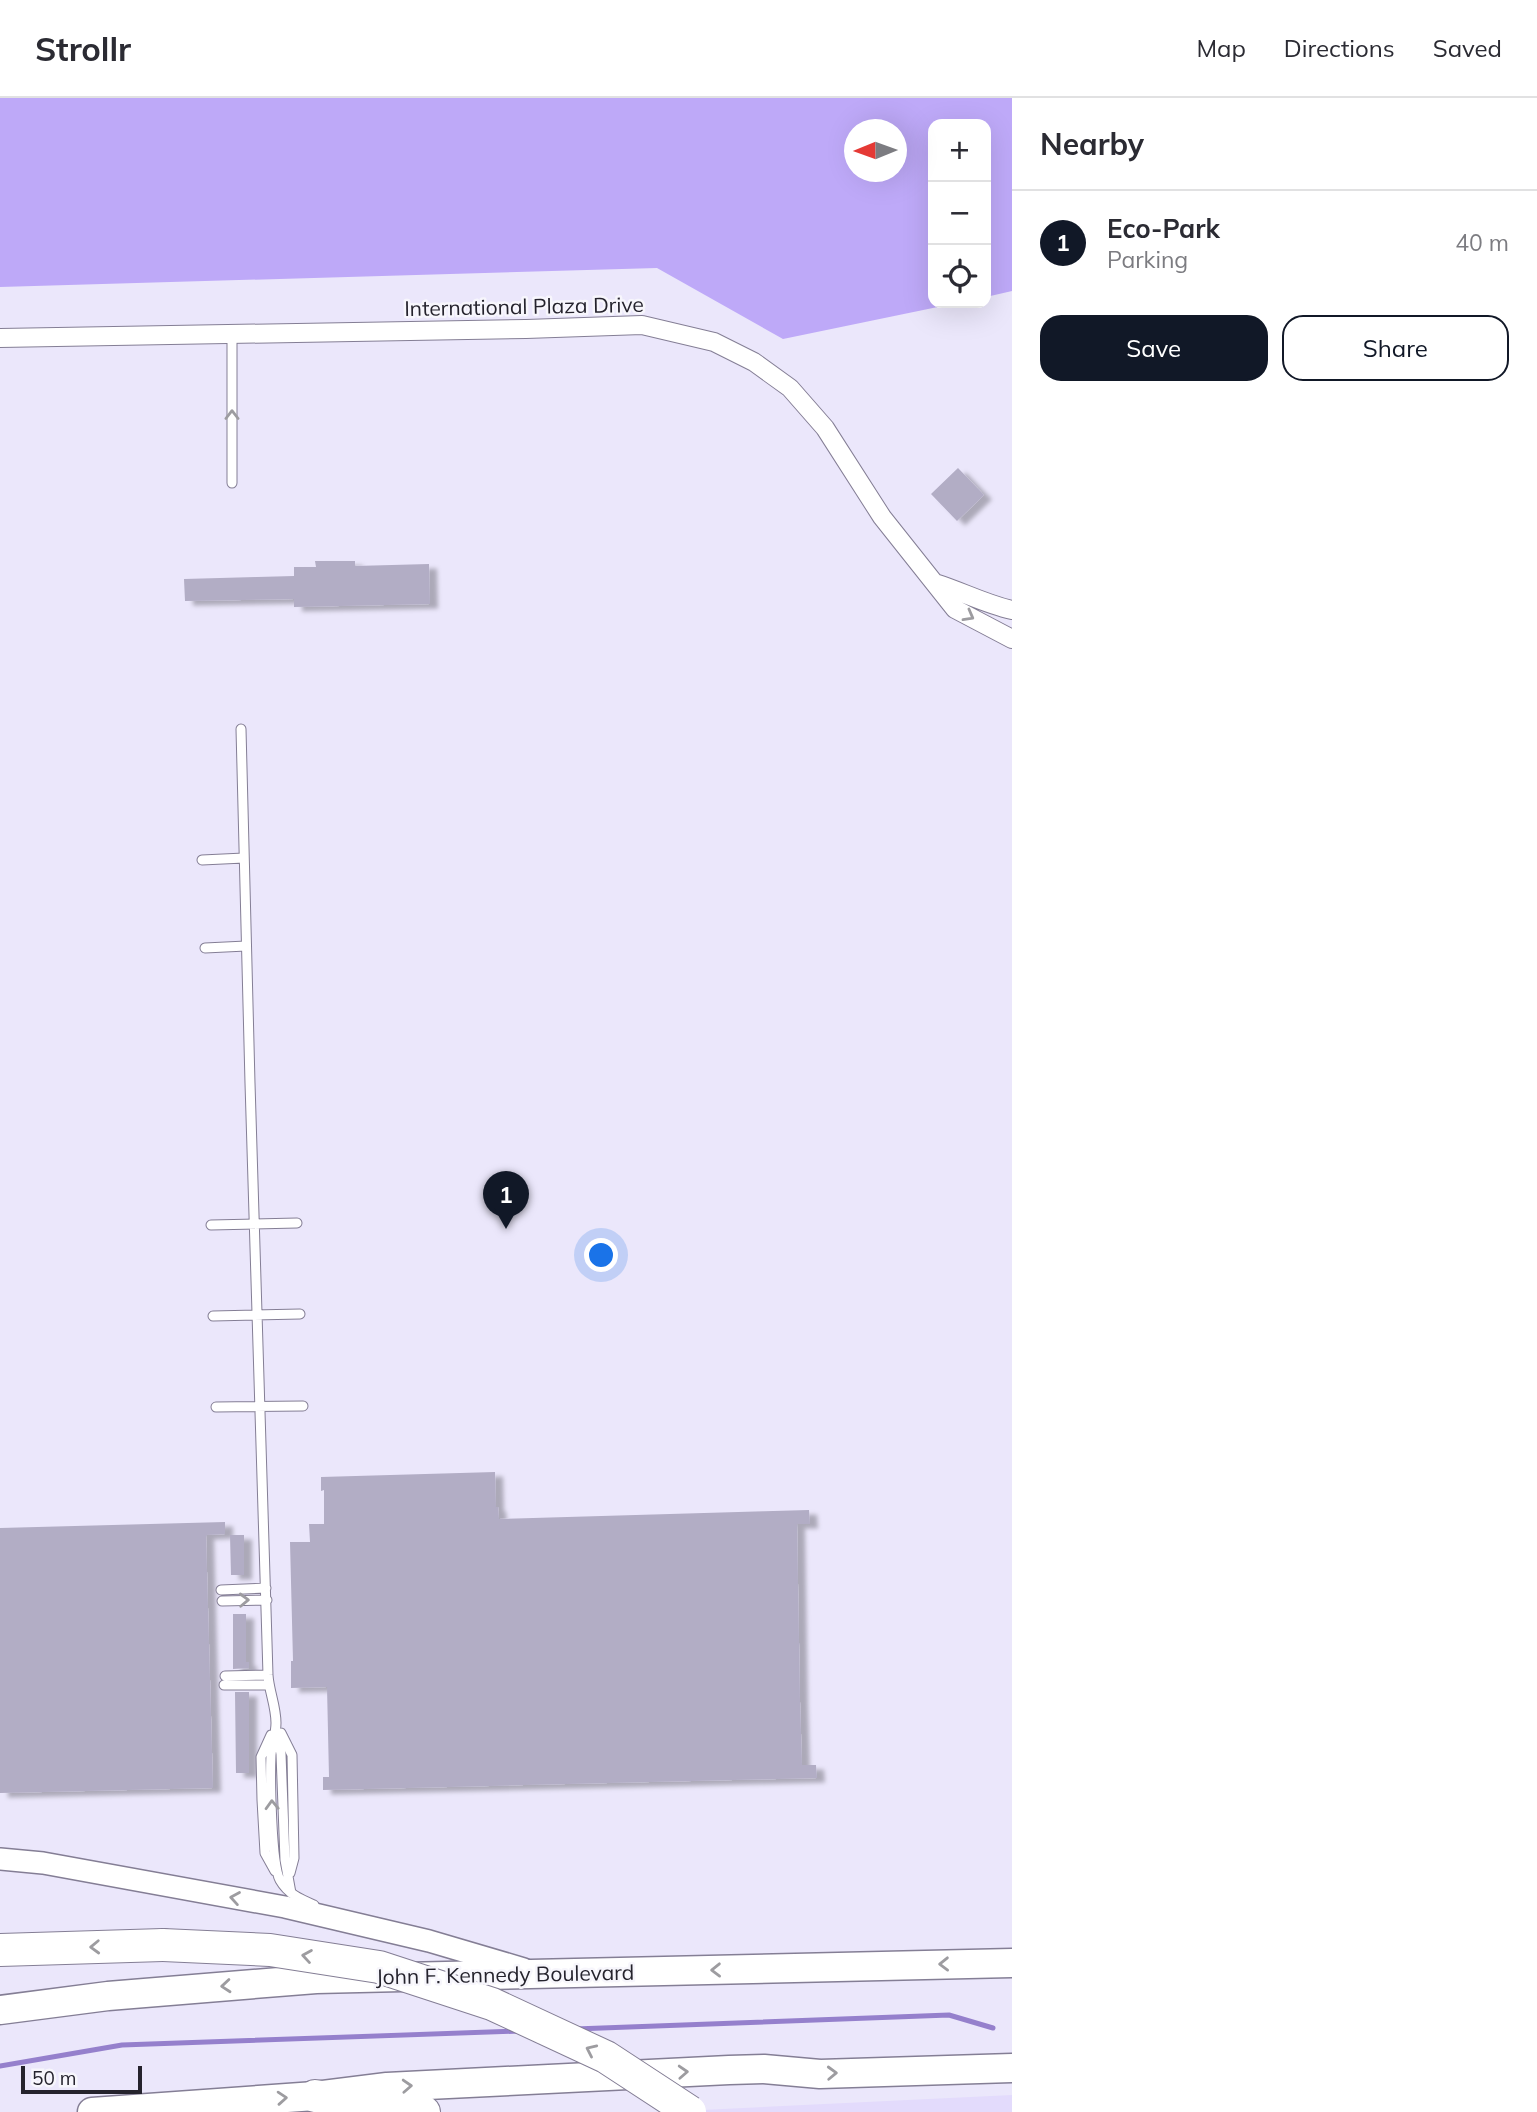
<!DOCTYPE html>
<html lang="en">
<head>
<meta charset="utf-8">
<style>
  :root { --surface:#fff; --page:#f2f2f3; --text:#2b2b33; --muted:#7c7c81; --line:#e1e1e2; --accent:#111827 }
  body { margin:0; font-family:Mulish,sans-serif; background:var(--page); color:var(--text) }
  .controls { position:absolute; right:21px; top:21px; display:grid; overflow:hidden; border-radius:14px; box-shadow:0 7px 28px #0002 }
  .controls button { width:63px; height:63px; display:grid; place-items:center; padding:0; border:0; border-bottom:2px solid var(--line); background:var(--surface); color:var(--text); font:35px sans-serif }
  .compass { position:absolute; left:844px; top:21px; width:63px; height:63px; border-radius:50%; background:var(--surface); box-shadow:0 7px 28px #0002; rotate:269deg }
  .scale { position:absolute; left:21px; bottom:18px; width:121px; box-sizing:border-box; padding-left:7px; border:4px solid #25232d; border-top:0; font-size:19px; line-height:24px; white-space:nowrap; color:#25232d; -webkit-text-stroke:5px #f7f6fc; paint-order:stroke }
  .you { position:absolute; left:602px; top:1158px; width:24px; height:24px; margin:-18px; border:5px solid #fff; border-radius:50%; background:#1a73e8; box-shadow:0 0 0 10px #1a73e833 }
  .badge { display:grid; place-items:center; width:46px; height:46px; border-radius:50%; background:var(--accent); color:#fff; font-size:23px; font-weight:700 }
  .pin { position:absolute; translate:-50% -58px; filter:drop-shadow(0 2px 4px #0008) }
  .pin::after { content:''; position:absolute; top:37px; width:24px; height:21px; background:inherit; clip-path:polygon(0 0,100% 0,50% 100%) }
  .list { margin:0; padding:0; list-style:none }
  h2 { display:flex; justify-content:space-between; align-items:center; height:91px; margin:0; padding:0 28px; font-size:30px }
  h2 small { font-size:23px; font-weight:400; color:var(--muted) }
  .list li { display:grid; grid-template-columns:46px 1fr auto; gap:21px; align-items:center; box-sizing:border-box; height:105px; padding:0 28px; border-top:2px solid var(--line) }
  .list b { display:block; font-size:26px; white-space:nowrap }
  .list p { margin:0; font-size:23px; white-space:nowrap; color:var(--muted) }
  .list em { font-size:23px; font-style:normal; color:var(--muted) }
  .actions { display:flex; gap:14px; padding:21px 28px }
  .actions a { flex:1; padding:16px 0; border:2px solid var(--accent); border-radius:21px; text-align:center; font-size:24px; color:var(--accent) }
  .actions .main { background:var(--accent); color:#fff }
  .icon { flex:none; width:38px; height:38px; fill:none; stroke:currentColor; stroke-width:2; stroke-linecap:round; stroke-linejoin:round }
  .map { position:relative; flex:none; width:1012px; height:2014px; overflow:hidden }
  header { display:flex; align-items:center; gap:42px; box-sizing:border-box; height:98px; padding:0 35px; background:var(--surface); border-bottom:2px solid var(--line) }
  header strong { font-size:33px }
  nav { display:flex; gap:38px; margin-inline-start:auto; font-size:24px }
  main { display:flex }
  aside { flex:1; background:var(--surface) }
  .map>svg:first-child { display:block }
  .built { fill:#e3dbfc }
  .forest { fill:#bea9f8; fill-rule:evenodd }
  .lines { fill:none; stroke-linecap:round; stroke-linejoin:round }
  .stream { stroke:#9580cc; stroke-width:5 }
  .building { fill:#b2adc5; filter:url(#shadow) }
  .service-casing { stroke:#847e95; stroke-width:11 }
  .minor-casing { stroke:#847e95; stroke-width:20 }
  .tertiary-casing { stroke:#847e95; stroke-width:24 }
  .trunk-casing { stroke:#847e95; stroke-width:31 }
  .motorway-casing { stroke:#847e95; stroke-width:34 }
  .service { stroke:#fff; stroke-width:9 }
  .minor { stroke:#fff; stroke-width:18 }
  .tertiary { stroke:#fff; stroke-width:21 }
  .trunk { stroke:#fff; stroke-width:28 }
  .motorway { stroke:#fff; stroke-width:32 }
  .motorway-bridge-casing { stroke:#847e95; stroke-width:34; stroke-linecap:butt }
  .motorway-bridge { stroke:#fff; stroke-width:32 }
  .oneway { stroke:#9d9ca0 }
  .labels { text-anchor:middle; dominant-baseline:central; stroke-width:5; stroke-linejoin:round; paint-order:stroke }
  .street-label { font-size:21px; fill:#25232d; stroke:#f7f6fc }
</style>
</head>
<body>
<header>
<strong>Strollr</strong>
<nav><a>Map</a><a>Directions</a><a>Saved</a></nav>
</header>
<main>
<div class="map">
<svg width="1012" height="2014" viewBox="0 0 1012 2014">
  <defs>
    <filter id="shadow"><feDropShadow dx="8" dy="4.5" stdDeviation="2" flood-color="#0004"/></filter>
  </defs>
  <rect width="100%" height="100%" fill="#ebe7fb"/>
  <path class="built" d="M1012,1997v17h-351z"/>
  <path class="forest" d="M0,0h1012v193l-26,6v-173h-53v179h24l-174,36 -126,-71 -657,19zM855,32h42v42h-42z"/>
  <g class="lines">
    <path class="stream" d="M575,1931l374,-14 44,13
      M0,1968l122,-21 398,-14"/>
  </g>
  <path class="building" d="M958,370l26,27 -27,26 -26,-27z
    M315,463h40v5l74,-2 1,40 -136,3v-8l-109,2 -1,-22 110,-3v-9h22z
    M495,1374l1,35h2l1,12 310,-9 1,14h-13l3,178 2,63h14l1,13 -494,12v-13h6l-2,-90 -36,1v-27h2l-3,-119h20l-1,-18h15v-34l-3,1v-14z
    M225,1424v12l-19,1 7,253 -213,5v-265z
    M230,1437h14v40h-13z
    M233,1516h13v48h3v6l-16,1z
    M235,1594h14v81h-13z"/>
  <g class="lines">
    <defs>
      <path id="service" d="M232,385v-150
        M241,631l9,354 18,592c1,16 8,31 8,48 0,11 -4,21 -5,32 -1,22 0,109 9,125 8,14 20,19 34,25
        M202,762l42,-2
        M205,850l41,-2
        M211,1127l86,-2
        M213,1218l87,-2
        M216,1309l87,-1
        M221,1492l45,-2
        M222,1503l45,-1
        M225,1578l43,-1
        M224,1587h45
        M277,1635l4,21 4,106 6,33
        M281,1635l11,22 2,103 -4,15
        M271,1637l-10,22 1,43 3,53 10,18"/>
      <path id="minor" d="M0,240l526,-9 116,-4 72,17 40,20 36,26 35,40 57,89 73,92 57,30
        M935,485c26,8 50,21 77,27"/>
      <path id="tertiary" d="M0,1761l43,4 242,44 144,34 95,28"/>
      <path id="trunk" d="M0,1912l108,-14 208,-17 696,-16
        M92,2014l223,-16 72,-9 342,-17 35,-1 56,5 192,-6"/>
      <path id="motorway" d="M0,1852l163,-5
        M315,1998l109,16"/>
    </defs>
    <use href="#service" class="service-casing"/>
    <use href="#minor" class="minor-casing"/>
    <use href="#tertiary" class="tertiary-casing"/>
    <use href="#trunk" class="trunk-casing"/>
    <use href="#motorway" class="motorway-casing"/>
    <use href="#service" class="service"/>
    <use href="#minor" class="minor"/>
    <use href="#tertiary" class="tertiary"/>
    <use href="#trunk" class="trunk"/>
    <use href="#motorway" class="motorway"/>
    <defs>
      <path id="motorway-bridge" d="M163,1847l107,5 109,17 113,37 114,53 84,55"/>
    </defs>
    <use href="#motorway-bridge" class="motorway-bridge-casing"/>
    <use href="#motorway-bridge" class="motorway-bridge"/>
  </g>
  <defs><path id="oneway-chevron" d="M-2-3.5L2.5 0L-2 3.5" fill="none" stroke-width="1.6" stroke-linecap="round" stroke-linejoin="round" transform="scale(1.75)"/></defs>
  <g class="oneway">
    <use href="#oneway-chevron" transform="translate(232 317) rotate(-90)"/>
    <use href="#oneway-chevron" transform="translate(969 518) rotate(29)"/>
    <use href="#oneway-chevron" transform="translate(244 1502) rotate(-2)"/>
    <use href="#oneway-chevron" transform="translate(272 1707) rotate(-92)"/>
    <use href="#oneway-chevron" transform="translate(235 1800) rotate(-170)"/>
    <use href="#oneway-chevron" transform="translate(95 1849) rotate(178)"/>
    <use href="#oneway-chevron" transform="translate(307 1858) rotate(-171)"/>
    <use href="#oneway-chevron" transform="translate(944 1866) rotate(179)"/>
    <use href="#oneway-chevron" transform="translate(716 1872) rotate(179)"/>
    <use href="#oneway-chevron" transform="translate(226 1888) rotate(175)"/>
    <use href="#oneway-chevron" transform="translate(591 1952) rotate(-155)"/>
    <use href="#oneway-chevron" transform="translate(683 1974) rotate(-3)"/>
    <use href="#oneway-chevron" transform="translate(832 1975) rotate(-2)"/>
    <use href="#oneway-chevron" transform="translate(407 1988) rotate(-3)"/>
    <use href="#oneway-chevron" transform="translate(282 2000) rotate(-4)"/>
  </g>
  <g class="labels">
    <g class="street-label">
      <text transform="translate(524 208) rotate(-1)">International Plaza Drive</text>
      <text transform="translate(505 1876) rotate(-1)">John F. Kennedy Boulevard</text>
    </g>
  </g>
</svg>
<div class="controls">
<button>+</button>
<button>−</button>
<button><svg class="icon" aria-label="locate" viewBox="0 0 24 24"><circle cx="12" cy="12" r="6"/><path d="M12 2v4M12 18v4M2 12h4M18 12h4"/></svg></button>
</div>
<svg class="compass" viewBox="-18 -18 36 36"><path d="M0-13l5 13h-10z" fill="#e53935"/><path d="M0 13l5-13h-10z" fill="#7c7c81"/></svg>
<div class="scale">50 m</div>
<div class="you"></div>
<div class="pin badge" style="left:506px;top:1131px">1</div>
</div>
<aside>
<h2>Nearby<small></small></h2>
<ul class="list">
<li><span class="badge">1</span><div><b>Eco-Park</b><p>Parking</p></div><em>40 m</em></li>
</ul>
<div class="actions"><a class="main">Save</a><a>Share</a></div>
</aside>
</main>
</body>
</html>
